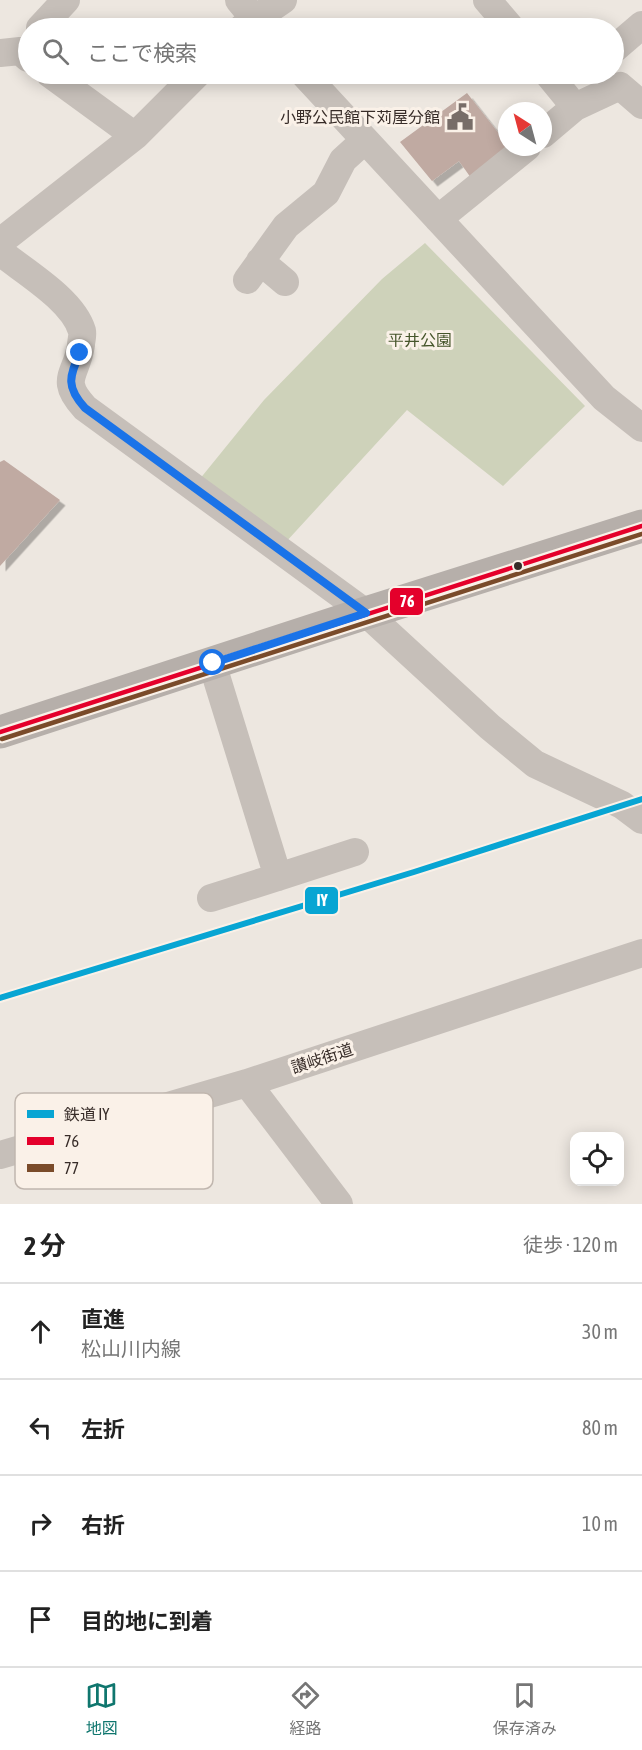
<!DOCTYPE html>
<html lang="ja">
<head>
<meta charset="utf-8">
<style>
  :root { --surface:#fff; --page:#f6f6f6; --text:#222; --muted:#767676; --line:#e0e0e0; --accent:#0f766e }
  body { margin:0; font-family:"Asap Condensed","Noto Sans JP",sans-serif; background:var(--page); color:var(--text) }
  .controls { position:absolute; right:18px; bottom:18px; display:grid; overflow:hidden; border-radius:12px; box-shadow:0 3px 15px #0003 }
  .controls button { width:54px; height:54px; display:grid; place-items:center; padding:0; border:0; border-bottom:2px solid var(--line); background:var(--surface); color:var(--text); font:30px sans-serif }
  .compass { position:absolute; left:498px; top:102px; width:54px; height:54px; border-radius:50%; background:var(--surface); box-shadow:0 3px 15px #0003; rotate:324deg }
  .stop { position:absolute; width:18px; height:18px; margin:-14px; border:4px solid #1a73e8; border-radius:50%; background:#fff }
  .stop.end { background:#1a73e8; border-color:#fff; box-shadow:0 2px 6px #0008 }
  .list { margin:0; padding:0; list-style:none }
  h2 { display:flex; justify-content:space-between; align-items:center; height:78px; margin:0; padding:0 24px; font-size:26px }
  h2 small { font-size:20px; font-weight:400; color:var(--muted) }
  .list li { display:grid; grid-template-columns:39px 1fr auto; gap:18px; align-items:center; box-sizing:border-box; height:96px; padding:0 24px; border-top:2px solid var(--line) }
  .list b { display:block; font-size:22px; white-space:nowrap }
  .list p { margin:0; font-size:20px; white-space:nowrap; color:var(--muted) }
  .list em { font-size:20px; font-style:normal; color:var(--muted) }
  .icon { flex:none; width:33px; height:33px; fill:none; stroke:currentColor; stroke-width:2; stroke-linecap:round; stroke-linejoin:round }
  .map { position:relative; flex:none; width:642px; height:1204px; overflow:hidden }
  .search { position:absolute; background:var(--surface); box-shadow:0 3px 15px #0003; left:18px; right:18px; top:18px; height:66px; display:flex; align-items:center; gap:15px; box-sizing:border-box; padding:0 21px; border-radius:33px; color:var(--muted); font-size:22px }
  .sheet { height:462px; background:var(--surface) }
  nav { display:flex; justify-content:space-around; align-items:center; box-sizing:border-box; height:84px; border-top:2px solid var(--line); background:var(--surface); font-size:16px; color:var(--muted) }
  nav a { display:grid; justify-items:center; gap:3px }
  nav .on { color:var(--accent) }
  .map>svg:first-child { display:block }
  .green { fill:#ced2ba }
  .building { fill:#c0aaa2; filter:url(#shadow) }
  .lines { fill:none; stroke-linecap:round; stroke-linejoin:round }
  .minor { stroke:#c6bfb9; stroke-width:28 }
  .secondary { stroke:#b6afaa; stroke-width:33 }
  .bus-1-casing { stroke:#faf1e8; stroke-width:9 }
  .bus-2-casing { stroke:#faf1e8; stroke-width:9 }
  .bus-1 { stroke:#e4002b; stroke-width:4.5 }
  .bus-2 { stroke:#7a4b2a; stroke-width:4.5 }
  .rail-1-casing { stroke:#faf1e8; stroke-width:10 }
  .rail-1 { stroke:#08a5d3; stroke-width:6 }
  .route { stroke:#1a73e8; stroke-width:8 }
  .bus-dot { fill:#372c28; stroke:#faf1e8; stroke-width:2 }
  .labels { text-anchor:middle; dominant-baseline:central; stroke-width:6; stroke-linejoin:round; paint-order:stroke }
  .poi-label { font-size:16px; fill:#372c28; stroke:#faf1e8; text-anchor:end }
  .park-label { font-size:16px; fill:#46552b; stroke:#faf1e8 }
  .street-label { font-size:16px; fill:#372c28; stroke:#faf1e8 }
  .key { fill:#faf1e8; stroke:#c0b6ae; stroke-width:1.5 }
  .key-label { font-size:16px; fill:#372c28 }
  .line-badge { stroke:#faf1e8; stroke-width:2 }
  .badge-label { font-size:16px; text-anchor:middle; font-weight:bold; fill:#fff }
</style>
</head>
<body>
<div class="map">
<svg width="642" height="1204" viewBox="0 0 642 1204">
  <defs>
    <filter id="shadow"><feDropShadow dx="5.5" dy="5.5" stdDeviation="0" flood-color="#0004"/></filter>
  </defs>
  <rect width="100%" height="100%" fill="#ede7e0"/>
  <path class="green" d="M425,243l160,163 -82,80 -96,-76 -122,133 -86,-63 65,-80 118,-121z"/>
  <path class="building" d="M467,93l40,51v4l-36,30 -12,-17 -27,20 -32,-39z
    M4,460l56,40 -60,66v-104z"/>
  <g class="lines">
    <path class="minor" d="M239,0l23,28
      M487,0l24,28
      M40,28l26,-28
      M242,28l41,-28
      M614,49l28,-24
      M0,53l20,-2 8,7
      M50,74l85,62
      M304,74l300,324 38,30
      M548,74l27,33 45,-21 22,19
      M543,134l32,-27
      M438,219l89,-72
      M0,242l135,-106 62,-62
      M0,252c25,20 73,48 82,79 1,5 -1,10 -1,14 -4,30 -23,34 4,63l281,205 124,114 45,37 87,41 20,15
      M260,261l25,21
      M247,280l39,-54 40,-33 17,-33 22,-20
      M212,663l66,214 77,-25
      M211,898l67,-21
      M247,1083l92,121
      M0,1155l247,-72 395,-130"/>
    <path class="secondary" d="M0,732l366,-119 276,-87"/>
    <defs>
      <path id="bus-1" d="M0,732l642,-206"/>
      <path id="bus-2" d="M2,739l640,-205"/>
    </defs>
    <use href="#bus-1" class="bus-1-casing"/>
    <use href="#bus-2" class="bus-2-casing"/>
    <use href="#bus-1" class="bus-1"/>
    <use href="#bus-2" class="bus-2"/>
    <defs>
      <path id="rail-1" d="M0,998l414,-126 228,-73"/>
    </defs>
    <use href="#rail-1" class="rail-1-casing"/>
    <use href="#rail-1" class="rail-1"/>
  </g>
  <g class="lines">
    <path class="route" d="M80,353c-11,24 -14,34 5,55l281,205 -153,50"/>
  </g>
  <defs>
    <symbol id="civic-bare" viewBox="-9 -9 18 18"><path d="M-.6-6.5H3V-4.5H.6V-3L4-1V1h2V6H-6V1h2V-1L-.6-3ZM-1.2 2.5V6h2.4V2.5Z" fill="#776d68" stroke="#faf1e8" stroke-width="2.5" paint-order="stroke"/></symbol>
  </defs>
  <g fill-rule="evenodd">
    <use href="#civic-bare" x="441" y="98" width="38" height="38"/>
  </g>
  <circle class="bus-dot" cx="518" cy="566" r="5"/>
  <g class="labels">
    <g class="poi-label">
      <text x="440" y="117">小野公民館下苅屋分館</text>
    </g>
    <g class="park-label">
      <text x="420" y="340">平井公園</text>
    </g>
    <g class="street-label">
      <text transform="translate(322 1058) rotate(-18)">讃岐街道</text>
    </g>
  </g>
  <rect x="15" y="1093" width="198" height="96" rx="9" class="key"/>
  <rect x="27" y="1110" width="27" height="8" fill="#08a5d3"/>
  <rect x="27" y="1137" width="27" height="8" fill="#e4002b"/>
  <rect x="27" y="1164" width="27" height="8" fill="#7a4b2a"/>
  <g class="key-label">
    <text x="64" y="1120">鉄道 IY</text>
    <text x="64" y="1147">76</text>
    <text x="64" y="1174">77</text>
  </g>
  <g class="line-badge">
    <rect x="389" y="587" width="35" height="29" rx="6" fill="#e4002b"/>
    <rect x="304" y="886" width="35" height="29" rx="6" fill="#08a5d3"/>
  </g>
  <g class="badge-label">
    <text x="407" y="607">76</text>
    <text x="322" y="906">IY</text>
  </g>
</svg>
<div class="controls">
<button><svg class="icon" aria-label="locate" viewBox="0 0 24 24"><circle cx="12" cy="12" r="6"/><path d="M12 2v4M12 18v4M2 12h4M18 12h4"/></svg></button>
</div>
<svg class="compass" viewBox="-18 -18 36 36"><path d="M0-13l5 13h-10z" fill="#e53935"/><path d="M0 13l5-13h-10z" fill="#767676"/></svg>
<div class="stop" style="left:213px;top:663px"></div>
<div class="stop end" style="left:80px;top:353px"></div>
<div class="search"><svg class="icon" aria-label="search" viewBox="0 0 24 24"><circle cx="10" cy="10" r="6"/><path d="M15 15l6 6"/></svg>ここで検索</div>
</div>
<section class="sheet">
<h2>2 分<small>徒歩 · 120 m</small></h2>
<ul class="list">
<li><svg class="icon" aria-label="ahead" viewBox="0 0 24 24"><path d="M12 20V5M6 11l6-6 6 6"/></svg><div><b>直進</b><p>松山川内線</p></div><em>30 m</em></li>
<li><svg class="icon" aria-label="left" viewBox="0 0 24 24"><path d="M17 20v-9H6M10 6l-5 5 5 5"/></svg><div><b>左折</b></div><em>80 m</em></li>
<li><svg class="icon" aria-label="right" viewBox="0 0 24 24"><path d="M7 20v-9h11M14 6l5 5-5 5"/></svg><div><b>右折</b></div><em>10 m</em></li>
<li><svg class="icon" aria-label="arrive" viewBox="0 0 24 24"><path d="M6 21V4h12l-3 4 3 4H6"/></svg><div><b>目的地に到着</b></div></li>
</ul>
</section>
<nav>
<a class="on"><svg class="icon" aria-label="map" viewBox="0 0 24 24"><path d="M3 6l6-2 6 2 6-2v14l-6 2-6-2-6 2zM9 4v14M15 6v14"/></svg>地図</a>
<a><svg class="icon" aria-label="directions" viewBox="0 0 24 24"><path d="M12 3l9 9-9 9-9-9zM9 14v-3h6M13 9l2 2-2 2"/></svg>経路</a>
<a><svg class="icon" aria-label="saved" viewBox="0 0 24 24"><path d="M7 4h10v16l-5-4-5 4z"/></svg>保存済み</a>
</nav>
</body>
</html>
